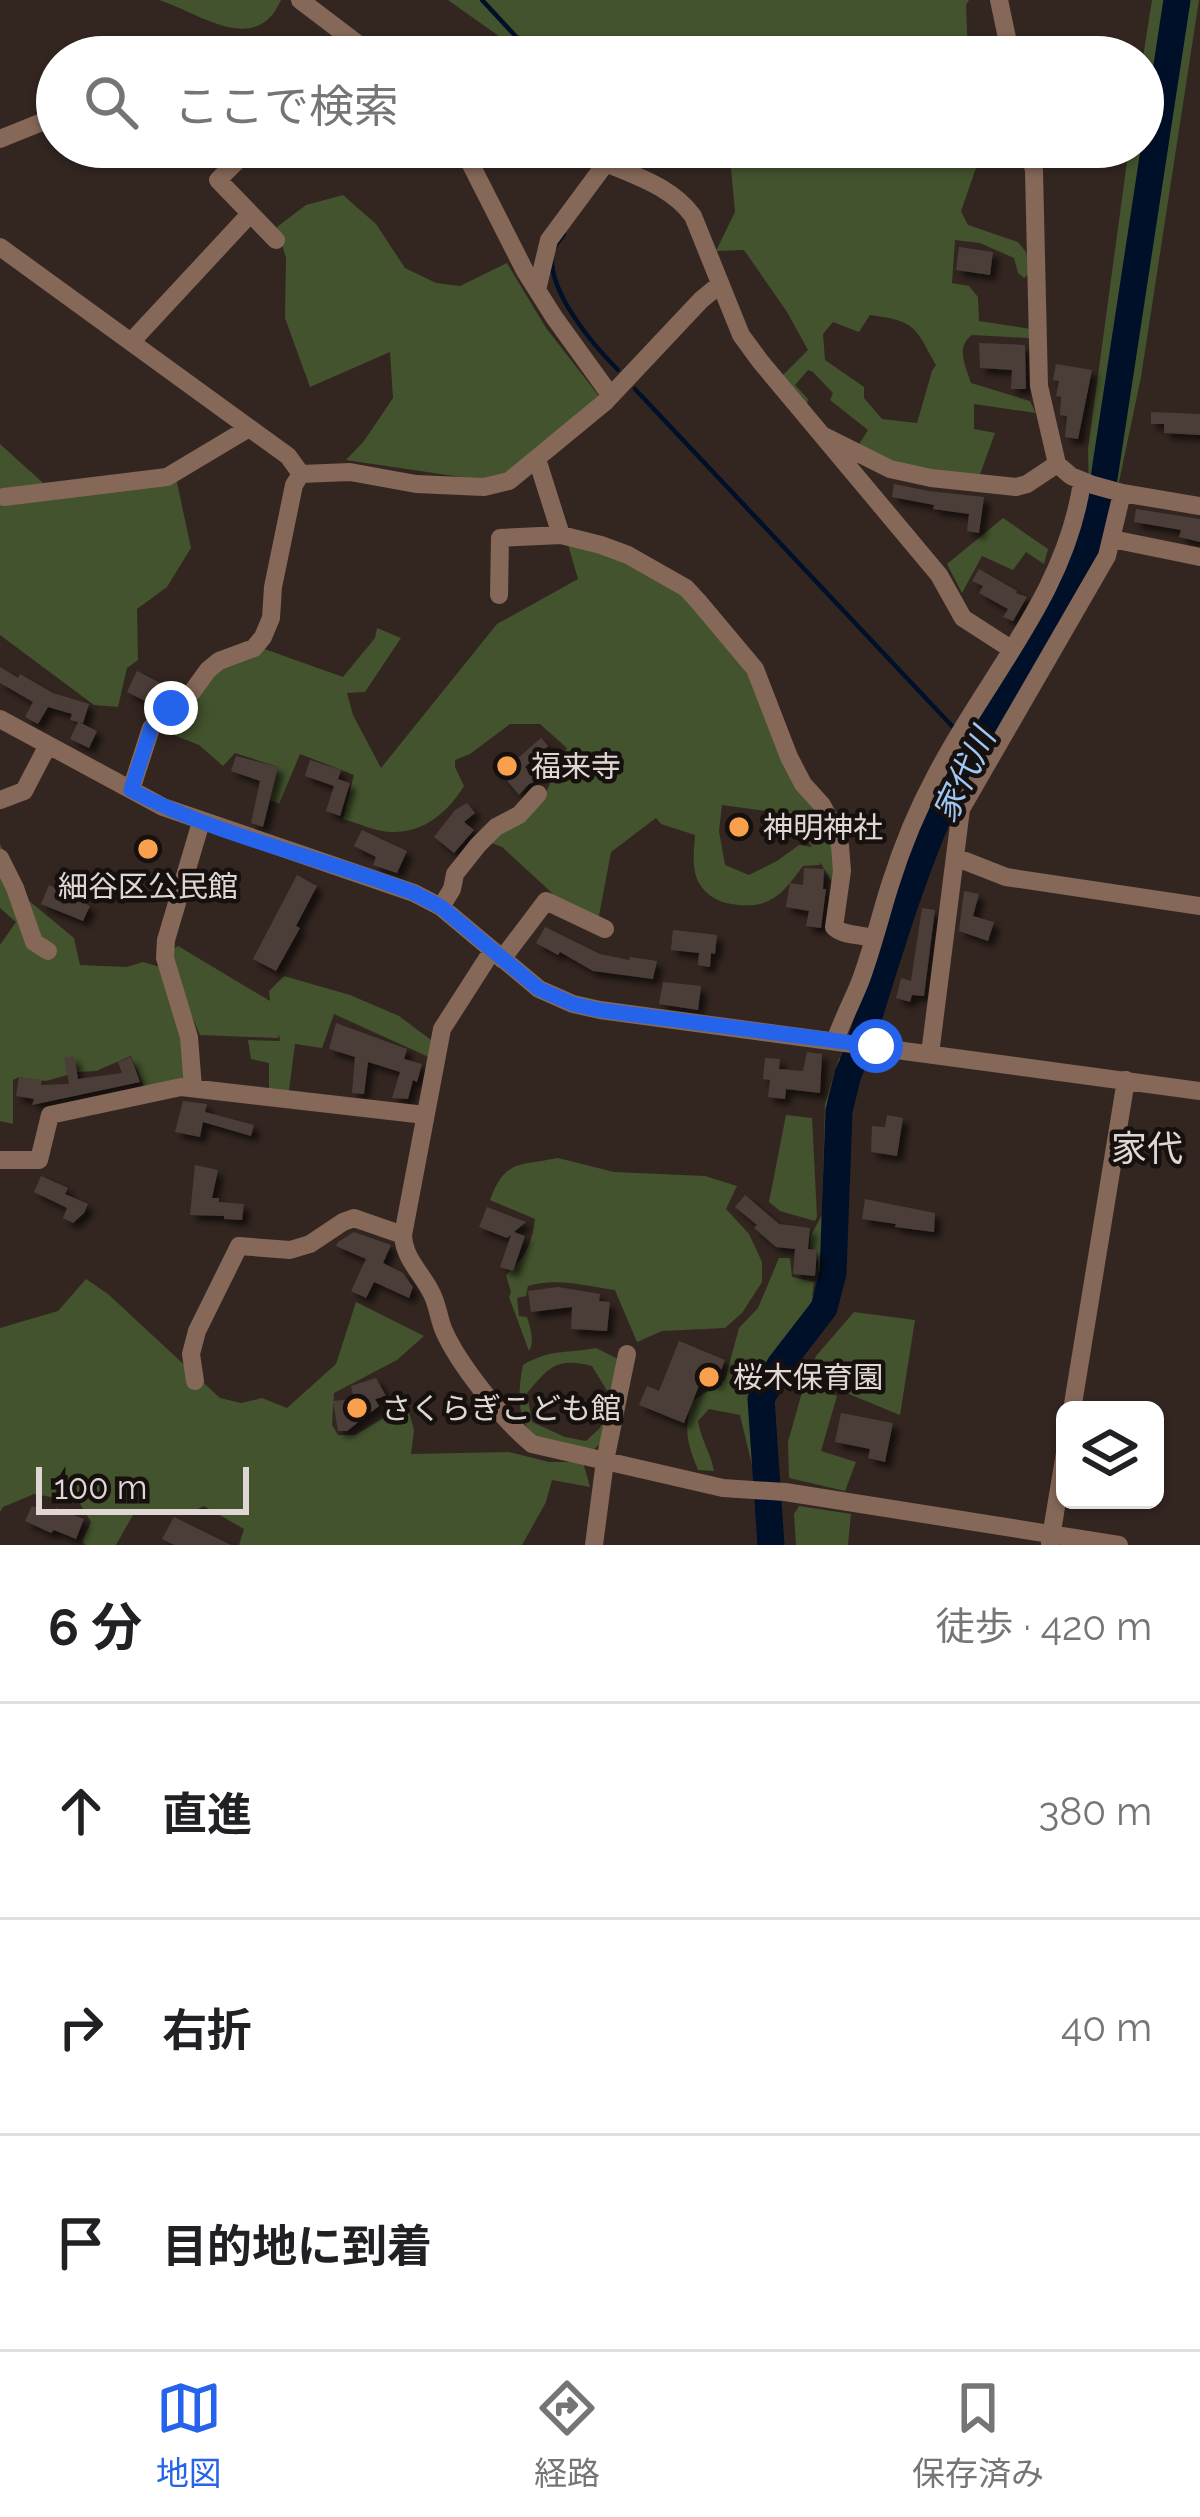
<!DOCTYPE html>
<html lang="ja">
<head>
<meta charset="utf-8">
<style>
  :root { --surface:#fff; --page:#f6f6f6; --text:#202124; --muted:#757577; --line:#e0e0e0; --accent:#2563eb }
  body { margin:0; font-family:Raleway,"Noto Sans JP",sans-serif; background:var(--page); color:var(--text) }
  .controls { position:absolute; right:36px; bottom:36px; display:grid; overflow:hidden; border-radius:18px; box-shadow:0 3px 9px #0004 }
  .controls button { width:108px; height:108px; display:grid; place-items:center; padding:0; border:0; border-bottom:3px solid var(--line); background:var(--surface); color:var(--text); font:60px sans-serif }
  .scale { position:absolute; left:36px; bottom:30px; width:213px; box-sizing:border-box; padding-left:12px; border:6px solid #e0d7d4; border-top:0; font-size:33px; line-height:42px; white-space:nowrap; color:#e0d7d4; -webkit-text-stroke:9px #16100e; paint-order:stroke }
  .stop { position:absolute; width:36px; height:36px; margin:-27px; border:9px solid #2563eb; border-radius:50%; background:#fff }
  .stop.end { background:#2563eb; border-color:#fff; box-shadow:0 3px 12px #0008 }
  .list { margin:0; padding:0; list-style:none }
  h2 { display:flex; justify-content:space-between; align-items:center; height:156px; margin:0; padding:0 48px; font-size:51px }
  h2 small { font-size:39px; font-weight:400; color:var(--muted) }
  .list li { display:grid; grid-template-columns:78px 1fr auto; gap:36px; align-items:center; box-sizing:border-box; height:216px; padding:0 48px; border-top:3px solid var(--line) }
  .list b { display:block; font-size:45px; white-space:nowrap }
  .list em { font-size:39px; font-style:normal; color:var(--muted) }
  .icon { flex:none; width:66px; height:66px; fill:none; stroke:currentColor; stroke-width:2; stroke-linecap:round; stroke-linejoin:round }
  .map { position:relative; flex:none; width:1200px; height:1545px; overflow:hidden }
  .search { position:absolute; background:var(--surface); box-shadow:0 3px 9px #0004; left:36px; right:36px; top:36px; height:132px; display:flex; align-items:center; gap:30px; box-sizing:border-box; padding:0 42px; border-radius:66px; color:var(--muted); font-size:45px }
  .sheet { height:804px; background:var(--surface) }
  nav { display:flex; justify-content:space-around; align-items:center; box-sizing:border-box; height:168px; border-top:3px solid var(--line); background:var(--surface); font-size:33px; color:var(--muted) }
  nav a { display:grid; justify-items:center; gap:6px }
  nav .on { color:var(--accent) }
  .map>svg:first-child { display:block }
  .green { fill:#43532d; fill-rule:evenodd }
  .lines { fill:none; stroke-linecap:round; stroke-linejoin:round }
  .stream { stroke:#001029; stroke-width:4.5 }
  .river { stroke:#001029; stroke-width:27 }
  .building { fill:#4c3e38; filter:url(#shadow) }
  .minor { stroke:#856858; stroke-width:18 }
  .route { stroke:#2563eb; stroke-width:15 }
  .poi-dot { fill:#f9a04c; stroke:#16100e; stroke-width:4.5 }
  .labels { text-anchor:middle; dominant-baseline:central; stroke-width:9; stroke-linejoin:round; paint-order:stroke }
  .poi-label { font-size:30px; fill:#e0d7d4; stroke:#16100e; text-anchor:start }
  .water-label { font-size:33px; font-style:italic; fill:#9ec7f5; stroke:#16100e }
  .quarter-label { font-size:36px; fill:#e0d7d4; stroke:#16100e }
</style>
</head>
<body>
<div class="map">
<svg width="1200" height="1545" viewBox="0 0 1200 1545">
  <defs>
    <filter id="shadow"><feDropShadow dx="6" dy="6" stdDeviation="3" flood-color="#0009"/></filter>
  </defs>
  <rect width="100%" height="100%" fill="#332621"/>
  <path class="green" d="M159,0h122c-25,58 -83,12 -122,0z
    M448,0h521l-3,5 2,52h-447l-25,-23z
    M1152,0h47l-58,377 -22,105 -30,9 -1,-42 41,-302h14v-90z
    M729,147h245l2,21 -15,43 7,14 50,17 8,10 5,20 -7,6 -6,-5 -4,-15 -34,-15 -25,-3 -3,43 17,3 9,11 1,24 52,8 -2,9 -57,-3c-17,12 -6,32 -1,48l59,18 6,12 -62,-9v25l21,4 -16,44 -81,-8 -40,-23 10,-16 -38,-30 3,-7 -20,-21 -5,-2 -13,15 13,14 -2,9 -25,-31 27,-27 -21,-38 -43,-62 -28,1 19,-39zM870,315c46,6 45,12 66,50l-4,6 -15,52 -35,-4 -18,-21v-11l-39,-27 -2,-26 10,-12 26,10z
    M343,195l33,29 29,44 31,15 24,3 47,-23 39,65 53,68 -98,87 -155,-23 18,-19 29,-43 -3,-46 -80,35 -25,-69 1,-60 -9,-31 29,-22z
    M0,444l52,47 124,-13 15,70 -24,39 -30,22 1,51 -11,8 -9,39 -24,-2 -94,-70z
    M1003,518l45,31 -4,15 -18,-12 -13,18 -31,-14 -20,37 -15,-29z
    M567,541l75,22 44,25 51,64 103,194 -8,36 -12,-20v3l-17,1c-22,30 -34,44 -72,38 -13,-2 -26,-10 -32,-21 -8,-15 -5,-31 -4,-48l-34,-11 -5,-6 -45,34 -13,69 -44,-22 -2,-6 -50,-46 -13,-5 57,-50 21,-44 -27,-24h-30l-40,30 -15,6v7l9,19c-16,26 -40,47 -73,46 -15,0 -33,-9 -48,-13l11,-44 -54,-21 -21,50 -9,-4 8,-33 -43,-14 -12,13 -24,-21 -23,-9 -17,-13 38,-37 59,-40 87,31 32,-39 2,-10 24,10 -36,54 -18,1 6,22 28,53 116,-144 81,-45zM722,805l65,9 25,33 -13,-2 -22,16 -28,14 -24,-10 -6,-34z
    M0,844l28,56 46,38 6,27 47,2 16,-5 17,5 26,69 1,44 -41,11 -15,-35 -35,15 -18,1 -32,9 -27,-4 -6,3v44l-13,-3v-176l16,-23 -16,-14z
    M178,946l92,55 -1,-10 15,-15 66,19 49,21 36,27 -2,16 -99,-45 -12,34 -27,-4 -6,46h-20v-27l-18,-4 -3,-19 32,1 -1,-7 -1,4 -78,-3 -13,-30 -16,-54z
    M839,1058l7,2 -4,34 11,7 -10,77 -2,112 -29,50 -46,56 -2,33 11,56 -18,1 -17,-71 -31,-6 -11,12c3,19 13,32 16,50l-16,-1c-11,-27 -14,-38 -7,-68l34,-22 14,-52 19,-20 21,-50h11l2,19 22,5 -2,15c10,-13 7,-29 5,-46l-7,-3v-11l12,-22 3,-111z
    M786,1115l26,3 5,99 -2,4 -35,-10 -11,-9z
    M558,1158l56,14 91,4 32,10 -11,23 23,25 13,28v20l-20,31 -17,15 -63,3 -25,11 -22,-52c-27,-4 -60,-13 -87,-4l-2,10 -9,2 2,18 8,1c3,10 8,24 2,34l-20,-54 2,-5 -5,-17c19,-17 26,-31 29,-56l-45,-19c15,-41 29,-34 68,-42z
    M86,1279l22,15 112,104 21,5 21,-5 25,10 49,-44 20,-62 68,34 -27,24 -63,33 -2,32 6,10h17l32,-19 -5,-16 5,-2 20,7 7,25 -3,24 98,-2 40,10h34l7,25 -38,-7 -6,22 -24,43h-283l5,-16 -40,-23 -15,7 -56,2 -17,30h-30l-4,-3 9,-20 -12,-20 -45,-8 -31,13 -3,5v-184l58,-17z
    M854,1312l61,8 -15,95 -61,-25 -32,-10 9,-24z
    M596,1348l24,12 -11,34 -17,-28c-35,-9 -43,1 -65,27l5,29 33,15 21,4 14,-13 4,-13 3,-1 -6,29 -9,8c-15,-4 -48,-8 -59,-17 -18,-15 -14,-49 -10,-69 29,-17 43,-11 73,-17z
    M804,1385l33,11 -16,55 35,11 -11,29 -56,-13 -1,-36z
    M799,1506l52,8 -3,31h-52l-2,-31z"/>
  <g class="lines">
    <path class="stream" d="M482,0l53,57
      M615,155l1,-8
      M564,234c-4,6 -9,11 -11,17 -9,37 41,95 65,119
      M635,389l317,337"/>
    <path class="river" d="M771,1545l-10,-146 19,-34 44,-57 9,-35 6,-162 9,-37 9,-20c29,-90 54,-182 95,-268 45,-94 118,-174 147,-275l78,-511"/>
  </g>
  <path class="building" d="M959,247l34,5 -3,23 -34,-5z
    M979,343l46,2 1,44h-15l1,-19 -32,-2z
    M1056,364l36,6 -14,69 -13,-2 2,-21 -7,-1 1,-18 -5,-1 3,-15 -6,-1z
    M1151,412l49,2v21l-36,-2v-9h-13z
    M894,484l35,7 55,6 -5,36 -12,-2 2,-17 -36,-5 1,-4 -42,-8z
    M1136,509l64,10v23l-21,-5 2,-7 -47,-8z
    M979,569l38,22 -1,2 11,4 -14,24 -10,-4 5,-8 -29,-16 4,-7 -11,-5z
    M0,667l18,11 2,-4 33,19 36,11 -6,19 -4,-1 18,9 -8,17 -19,-9 8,-17 -8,-2 2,-6 -24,-7 -10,17 -13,-7 8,-15 -33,-19z
    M137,671l33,17 -20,22 -4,-1 3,-6 -22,-11z
    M541,738l7,8 -23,21 12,14 -8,3 -10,11 -18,-22z
    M236,756l42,11 -15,60 -12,-4 9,-42 -29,-10z
    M310,760l31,10 -3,9 12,4 -10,33 -14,-5 8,-25 -29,-10z
    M467,803l8,10 -11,9 10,8 -20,23 -20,-16 21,-27z
    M362,830l45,21 -10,22 -24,-8 3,-8 -22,-11z
    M804,868l20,1 -1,20h3l-5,39 -15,-2 3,-15 -23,-4 4,-24 13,2z
    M297,875l20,11 -21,40 4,2 -24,43 -23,-12z
    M49,885l41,21 -7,15 -42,-17z
    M964,891l15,3 -6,22 21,6 -6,19 -29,-10z
    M922,908l13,2 -11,86 -12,-1 -2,7 -14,-4 5,-20 10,3z
    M545,927l55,27 29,6 1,-3 27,4 -4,18 -60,-8 -33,-19 -2,3 -22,-12z
    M673,930l44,5 -2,19 -4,-1 -1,14 -12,-2 1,-12 -28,-3z
    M663,982l38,4 -3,24 -39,-6z
    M336,1023l71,26 -3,10 18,5 -5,18 -4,-2 -5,19 -16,-1 8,-26 -32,-10 -4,32 -12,-1 3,-36 -26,-8z
    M807,1052l15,2 -2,39 -34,-4 -1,10 -17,-2 2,-17 -7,-1 2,-21 15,1 -1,10 24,2z
    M74,1056l4,23 44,-6 -4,-11 13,-5 9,25 -108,23 2,-6 -18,-3 3,-19 23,3 -1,5 28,-1 -5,-26z
    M183,1101l24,3 -2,8 49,13 -3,11 -48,-14 -3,15 -25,-5z
    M887,1115l16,3 -6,38 -26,-4 1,-26 13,1z
    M195,1165l23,5 -6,28h7v4l25,2 -2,16 -18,-1v-3l-34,-1z
    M41,1176l27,12 -3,6 23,10 -4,9 -11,10 -10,-5 4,-10 -33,-16z
    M745,1195l34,29 31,4 -2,21 9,1 -2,26 -22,-2 2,-25 -19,-2 -22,-19 3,-3 -22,-18z
    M865,1199l70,14 -1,19 -39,-5 1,-3 -34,-5z
    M487,1207l39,15 -12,10 11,4 -12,35 -13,-4 11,-32 -4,3 -28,-11z
    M354,1232l37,13 -8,18 20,10 10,14 -4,11 -35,-16 -8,16 -15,-7 15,-32 -30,-13 2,-4z
    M558,1287l42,7 -1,7 11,1 -3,29 -36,-2 1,-22 -41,5 -3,-21z
    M679,1341l46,19 -9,24 -14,-6 -18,45 -45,-18 8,-19 12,5z
    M376,1378l10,18 -11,3 4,7 -32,25h-9l-5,-30 21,-2 -3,-13z
    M841,1413l52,10 -8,39 -17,-4 2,-9 -35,-7z
    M32,1506l21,9 3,-7 28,11 -8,20 -22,-9 -3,3 -26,-12z
    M174,1517l57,28h-57l-12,-6z"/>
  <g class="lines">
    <path class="minor" d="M300,0l75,57
      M999,0l12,57
      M0,139l57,-23
      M251,147l-33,33 58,60
      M462,147l63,124 29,46 57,79
      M1029,147l5,24 5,215 18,78 14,12 22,9 29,8 78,13
      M0,247l288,209 13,18
      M537,290l12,-50 57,-77c32,14 66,24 87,53l48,119 19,26 179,214 24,43 48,31
      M131,342l119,-128
      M824,436l66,33 41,9 85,9 11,-3 30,-20
      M537,459l24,76
      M4,497l163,-20 82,-49
      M1112,539l88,18
      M499,595l1,-57 61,-3 40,10 27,10 58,33 12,13 57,68 34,88 14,27 19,21 10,19 8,22 2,25 -8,56c11,10 26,6 39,12
      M0,719l163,88 251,86 27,14 98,82 34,15 27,6 600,81
      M131,790l20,-62 20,-20 21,-16 16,-22 11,-9 35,-13 9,-11 8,-19 2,-31 21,-102 7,-11 49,-2 66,12 68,3 25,-6 96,-79 96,-102 18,-15
      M0,800l24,-9 24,-46
      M955,857l51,20 194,29
      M0,858l15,30 19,54 14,9
      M441,907l11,-18 3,-15 23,-29 18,-18 23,-12 19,-21
      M492,951l-50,78 -39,206c1,24 19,38 29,59 6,12 7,26 12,37 15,34 60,90 88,113l191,44 62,4 334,53
      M502,959l44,-58 59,28
      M835,1041c7,-20 17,-39 25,-59 12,-32 20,-65 30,-97 12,-38 27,-75 46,-110 51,-99 130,-181 146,-293
      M930,1054l31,-245 146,-253 15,-63
      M193,1088l-4,-51 -24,-79 1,-18 35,-118
      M0,1160h39l11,-45 131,-28 244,28
      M195,1381l-4,-27 6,-23 42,-85 51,4 20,-6 33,-22 11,-4 49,17
      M1072,1410l54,-330
      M1050,1543l15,-90
      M594,1545l11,-84 22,-107"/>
  </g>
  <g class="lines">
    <path class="route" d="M171,708l-20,20 -20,62c88,47 190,67 283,103l27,14 98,82 34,15 26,6 277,36"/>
  </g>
  <g class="poi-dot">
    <circle cx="507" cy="766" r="12"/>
    <circle cx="739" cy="827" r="12"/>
    <circle cx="148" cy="849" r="12"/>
    <circle cx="709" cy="1377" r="12"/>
    <circle cx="357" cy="1408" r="12"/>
  </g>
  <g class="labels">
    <g class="poi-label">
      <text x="531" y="766">福来寺</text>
      <text x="763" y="827">神明神社</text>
      <text x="148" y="886" text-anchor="middle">細谷区公民館</text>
      <text x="733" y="1377">桜木保育園</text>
      <text x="381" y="1408">さくらぎこども館</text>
    </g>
    <g class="water-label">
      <text transform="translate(964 775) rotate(-64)">家代川</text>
    </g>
    <g class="quarter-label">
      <text x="1147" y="1148">家代</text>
    </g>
  </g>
</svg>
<div class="controls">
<button><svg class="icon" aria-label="layers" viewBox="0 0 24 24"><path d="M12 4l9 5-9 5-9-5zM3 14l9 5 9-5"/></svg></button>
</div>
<div class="scale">100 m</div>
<div class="stop" style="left:876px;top:1046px"></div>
<div class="stop end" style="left:171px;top:708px"></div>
<div class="search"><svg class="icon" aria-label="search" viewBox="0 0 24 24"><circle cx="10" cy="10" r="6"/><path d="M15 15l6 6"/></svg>ここで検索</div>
</div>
<section class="sheet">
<h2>6 分<small>徒歩 · 420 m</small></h2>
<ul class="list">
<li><svg class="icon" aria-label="ahead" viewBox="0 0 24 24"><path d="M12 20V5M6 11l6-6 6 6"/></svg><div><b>直進</b></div><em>380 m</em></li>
<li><svg class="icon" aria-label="right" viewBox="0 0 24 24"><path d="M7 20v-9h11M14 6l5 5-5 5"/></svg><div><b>右折</b></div><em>40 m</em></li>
<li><svg class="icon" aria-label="arrive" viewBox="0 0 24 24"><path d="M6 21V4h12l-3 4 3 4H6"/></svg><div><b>目的地に到着</b></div></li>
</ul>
</section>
<nav>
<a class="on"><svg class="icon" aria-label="map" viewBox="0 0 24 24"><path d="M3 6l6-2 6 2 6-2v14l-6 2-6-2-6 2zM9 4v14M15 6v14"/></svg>地図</a>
<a><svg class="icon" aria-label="directions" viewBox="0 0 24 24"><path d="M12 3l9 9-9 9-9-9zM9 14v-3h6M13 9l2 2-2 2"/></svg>経路</a>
<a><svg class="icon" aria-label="saved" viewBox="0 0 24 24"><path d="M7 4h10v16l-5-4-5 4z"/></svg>保存済み</a>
</nav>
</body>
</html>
